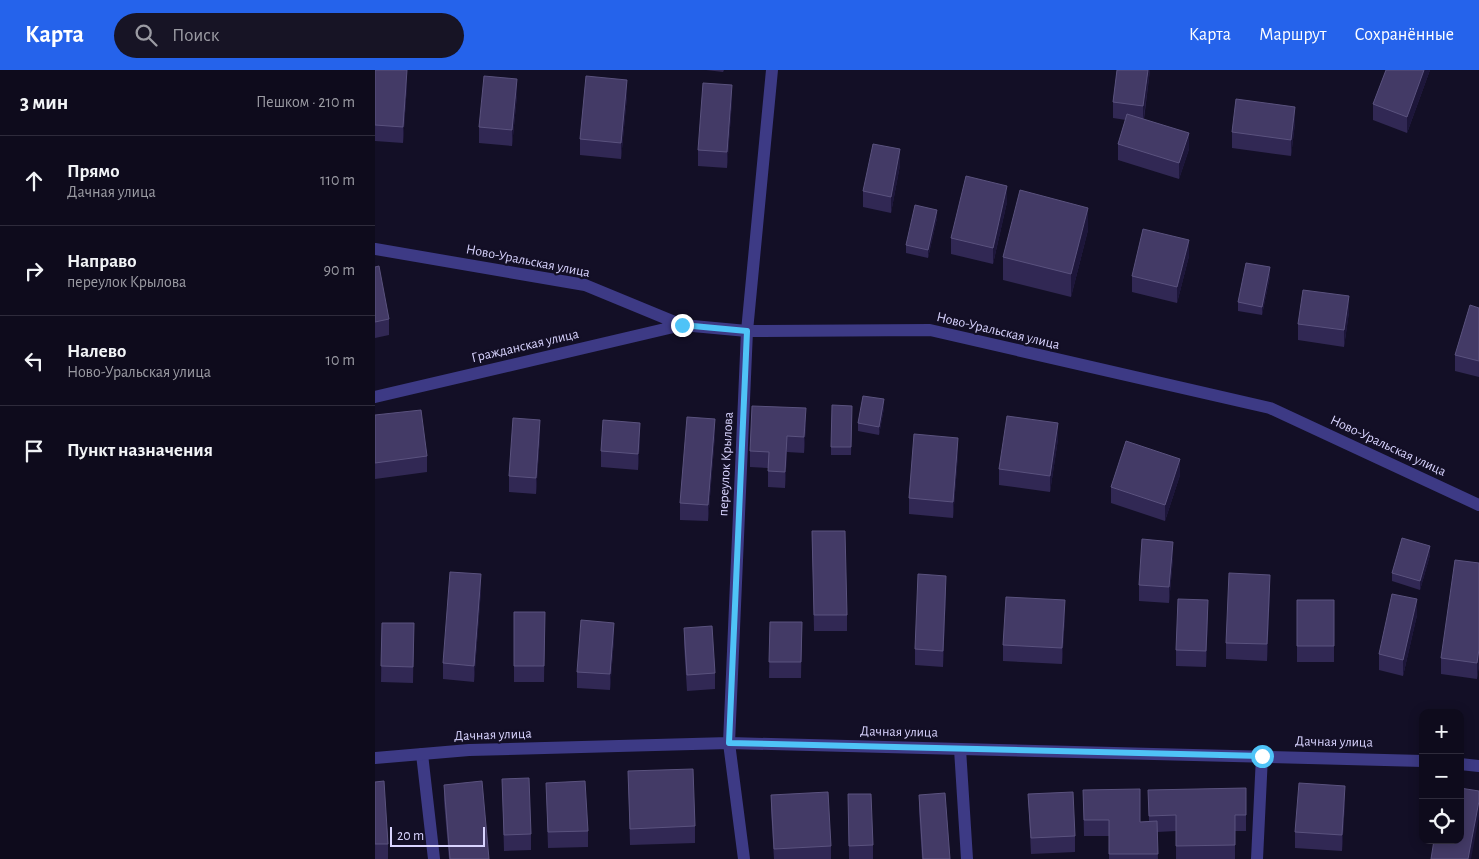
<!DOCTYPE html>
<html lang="ru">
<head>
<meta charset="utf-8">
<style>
  :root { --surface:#0e0b1c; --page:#171425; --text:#f1f3f6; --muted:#9b9ba3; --line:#2e2b3b; --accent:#2563eb }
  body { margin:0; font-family:"Alegreya Sans",sans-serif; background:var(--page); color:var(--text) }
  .controls { position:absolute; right:15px; bottom:15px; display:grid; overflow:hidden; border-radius:10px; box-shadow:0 2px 12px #0003 }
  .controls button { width:45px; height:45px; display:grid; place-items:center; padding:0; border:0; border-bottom:1px solid var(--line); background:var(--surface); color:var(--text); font:25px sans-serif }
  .scale { position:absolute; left:15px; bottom:12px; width:95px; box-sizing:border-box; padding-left:5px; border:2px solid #d9d4ff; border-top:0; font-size:14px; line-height:18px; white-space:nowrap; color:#d9d4ff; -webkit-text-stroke:4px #130f26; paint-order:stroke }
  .stop { position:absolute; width:15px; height:15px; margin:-11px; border:4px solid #4fc3f7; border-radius:50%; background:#fff }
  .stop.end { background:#4fc3f7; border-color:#fff; box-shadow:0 1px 5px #0008 }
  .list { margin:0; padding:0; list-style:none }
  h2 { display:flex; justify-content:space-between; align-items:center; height:65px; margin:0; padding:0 20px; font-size:21px }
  h2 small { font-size:16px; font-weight:400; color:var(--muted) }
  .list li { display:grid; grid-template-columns:32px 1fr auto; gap:15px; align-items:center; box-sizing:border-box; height:90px; padding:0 20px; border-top:1px solid var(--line) }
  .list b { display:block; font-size:19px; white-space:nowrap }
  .list p { margin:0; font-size:16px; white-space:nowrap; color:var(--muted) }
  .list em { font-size:16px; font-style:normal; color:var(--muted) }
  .icon { flex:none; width:28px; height:28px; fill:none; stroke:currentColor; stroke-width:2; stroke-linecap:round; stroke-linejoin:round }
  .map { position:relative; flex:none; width:1104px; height:789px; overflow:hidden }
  header { display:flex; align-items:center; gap:30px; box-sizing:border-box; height:70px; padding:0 25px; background:var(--accent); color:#fff }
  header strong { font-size:24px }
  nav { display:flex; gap:28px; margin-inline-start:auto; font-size:18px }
  .search { width:350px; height:45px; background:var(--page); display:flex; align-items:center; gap:12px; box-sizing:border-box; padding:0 18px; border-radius:28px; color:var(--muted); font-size:19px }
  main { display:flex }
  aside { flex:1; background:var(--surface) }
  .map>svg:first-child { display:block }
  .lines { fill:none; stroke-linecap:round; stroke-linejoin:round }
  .lane { stroke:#3d3a85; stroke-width:12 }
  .street { stroke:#3d3a85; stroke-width:12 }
  .wall { fill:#312854 }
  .shaded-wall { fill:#1d163a }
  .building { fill:#433a66; stroke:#5a527e }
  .route { stroke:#4fc3f7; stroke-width:6 }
  .labels { text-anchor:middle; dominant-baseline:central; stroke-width:4.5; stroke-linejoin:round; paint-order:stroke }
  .street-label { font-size:14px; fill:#d9d4ff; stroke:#130f26 }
</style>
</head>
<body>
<header>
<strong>Карта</strong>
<div class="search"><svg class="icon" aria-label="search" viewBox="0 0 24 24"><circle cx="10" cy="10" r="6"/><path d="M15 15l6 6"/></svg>Поиск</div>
<nav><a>Карта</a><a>Маршрут</a><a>Сохранённые</a></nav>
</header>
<main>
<aside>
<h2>3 мин<small>Пешком · 210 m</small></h2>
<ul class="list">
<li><svg class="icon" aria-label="ahead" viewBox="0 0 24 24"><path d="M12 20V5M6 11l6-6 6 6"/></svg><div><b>Прямо</b><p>Дачная улица</p></div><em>110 m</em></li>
<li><svg class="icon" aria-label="right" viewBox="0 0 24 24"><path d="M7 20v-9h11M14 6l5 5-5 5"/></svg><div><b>Направо</b><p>переулок Крылова</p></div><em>90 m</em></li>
<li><svg class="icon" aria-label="left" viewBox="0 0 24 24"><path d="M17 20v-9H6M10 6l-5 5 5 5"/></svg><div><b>Налево</b><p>Ново-Уральская улица</p></div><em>10 m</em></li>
<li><svg class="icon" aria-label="arrive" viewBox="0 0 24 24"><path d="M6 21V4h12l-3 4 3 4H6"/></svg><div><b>Пункт назначения</b></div></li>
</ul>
</aside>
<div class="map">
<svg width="1104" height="789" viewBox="0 0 1104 789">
  <rect width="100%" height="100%" fill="#130f26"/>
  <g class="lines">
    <path class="lane" d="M585,679l7,110
      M47,684l12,105
      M882,789l5,-103"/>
    <path class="street" d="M0,179l210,36 97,40 65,6 183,-1 340,78 209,97
      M0,327l307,-72
      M0,688l94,-8 260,-7 694,18
      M1085,694l19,2
      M369,789l-15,-116 18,-412 25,-261"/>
  </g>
  <path class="wall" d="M0,0l32,15 -4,58 -28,-2z
    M331,0h18l-1,2z
    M742,0h33l-6,49 45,30 -10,30 -61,-19v-16l8,-24 -13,-2v-16z
    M1011,0h44l-23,63 -34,-13v-16z
    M142,25l-5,51 -33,-3v-16z
    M252,26l-6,63 -41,-4v-16z
    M357,31l-5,67 -29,-2v-16z
    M920,53l-4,33 -59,-8v-16z
    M525,95l-9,48 -28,-6v-16z
    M632,132l-14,62 -42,-10v-16z
    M562,148l-9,40 -22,-5v-8z
    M713,160l-17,67 -68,-17v-23z
    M814,186l-12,47 -45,-11v-16z
    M0,197l14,52v16l-14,3z
    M895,206l-8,39 -24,-4v-9z
    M1104,238v69l-24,-6v-16z
    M974,242l-5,35 -46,-7v-16z
    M509,338l-5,27 -21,-4v-8z
    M477,344l-1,41h-20v-8z
    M0,345l52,41v16l-52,7z
    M431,354l-2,29 -17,-1 -2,36 -17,-1v-19l-18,-1v-16z
    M340,365l-7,86 -28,-1v-17z
    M165,366l-4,58 -27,-2v-16z
    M265,369l-2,31 -37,-3v-16z
    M683,369l-8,53 -51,-7v-16z
    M583,384l-5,64 -44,-4v-16z
    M805,405l-15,46 -54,-18v-16z
    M437,461l35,84v16h-33z
    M1055,485l-10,35 -28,-9v-8z
    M798,488l-4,45 -30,-2v-16z
    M1104,493v102l-2,14 -36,-5v-16z
    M106,520l-7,92 -31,-3v-16z
    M895,521l-3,70 -41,-2v-16z
    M571,522l-3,75 -28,-2v-16z
    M922,530h37v62h-37z
    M139,542h31l-1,70h-30z
    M1042,545l-14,61 -24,-6v-16z
    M690,546l-3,48 -59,-3v-16z
    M833,546l-2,51 -30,-1v-16z
    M395,552h32l-1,56h-32z
    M7,553h32l-1,60 -32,-1z
    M309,558l31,45v16l-28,2 -3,-47z
    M239,569l-4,51 -33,-2v-16z
    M253,701l67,55v17l-65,2z
    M127,709l29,55v16l-27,1z
    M0,712l13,62v15h-13z
    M171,713l42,48v16l-40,1z
    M69,715l45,74h-40l-5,-58z
    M871,718v43h-11v28h-59v-28l-19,1 1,27h-49v-23h-25l-1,-46 57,32 9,-1 -1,-31z
    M473,724l25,51v14h-24z
    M653,724l47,42v16l-44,2z
    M396,725l60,51v13h-57l-3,-48z
    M544,725l31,64h-28l-3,-48z
    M970,732l-3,49 -47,-3v-16z"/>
  <path class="shaded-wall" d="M32,0v15l-4,58v-16z
    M773,0h2l-7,52v-16z
    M1049,0h6l-23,63v-16z
    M142,9v16l-5,51v-16z
    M252,10v16l-6,63v-16z
    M357,15v16l-5,67v-16z
    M920,37v16l-4,33v-16z
    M814,63v16l-10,30v-16z
    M525,79v16l-9,48v-16z
    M632,116v16l-14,62v-16z
    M713,138v22l-17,67v-23z
    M562,140v8l-9,40v-8z
    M814,170v16l-12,47v-16z
    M895,197v9l-8,39v-8z
    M974,226v16l-5,35v-17z
    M509,329v9l-5,27v-8z
    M431,338v16l-2,29v-16z
    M340,349v16l-7,86v-16z
    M165,350v16l-4,58v-16z
    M265,353v16l-2,31v-16z
    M683,353v16l-8,53v-16z
    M412,366v16l-2,36v-16z
    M583,368v16l-5,64v-16z
    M805,389v16l-15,46v-16z
    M798,472v16l-4,45v-16z
    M1055,476v9l-10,35v-9z
    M106,504v16l-7,92v-16z
    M895,505v16l-3,70v-17z
    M571,506v16l-3,75v-16z
    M1042,529v16l-14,61v-16z
    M690,530v16l-3,48v-16z
    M833,530v16l-2,51v-16z
    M239,553v16l-4,51v-16z
    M1104,579v16l-2,14v-16z
    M970,716v16l-3,49v-16z
    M1104,731v16l-8,42h-3z"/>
  <path class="building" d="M0,0h32l-4,57 -28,-2z
    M742,0h31l-5,36 -30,-4z
    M1011,0h38l-17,47 -34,-13z
    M109,6l33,3 -5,51 -33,-3z
    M211,6l41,4 -6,63 -41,-4z
    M328,13l29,2 -5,67 -29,-2z
    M861,29l59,8 -4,33 -59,-8z
    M752,44l62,19 -10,30 -61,-19z
    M498,74l27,5 -9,48 -28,-6z
    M591,106l41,10 -14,62 -42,-10z
    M645,120l68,18 -17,66 -68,-17z
    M540,135l22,5 -9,40 -22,-5z
    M768,159l46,11 -12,47 -45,-11z
    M871,193l24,4 -8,40 -24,-5z
    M4,196l10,53 -14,3v-55z
    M928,220l46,6 -5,34 -46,-6z
    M1095,235l9,3v53l-24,-6z
    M488,326l21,3 -5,28 -21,-4z
    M457,335l20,1 -1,41h-20z
    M377,336l54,2 -2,29 -17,-1 -2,36 -17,-1 1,-19 -19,-1z
    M46,340l6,46 -52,7v-48z
    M632,346l51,7 -8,53 -51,-7z
    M312,347l28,2 -7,86 -28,-2z
    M138,348l27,2 -4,58 -27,-2z
    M228,350l37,3 -2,31 -37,-3z
    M539,364l44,4 -5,64 -44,-4z
    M751,371l54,18 -15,46 -54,-18z
    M437,461h33l2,84h-33z
    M1027,468l28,8 -10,35 -28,-8z
    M767,469l31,3 -4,45 -30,-2z
    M1080,490l24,3v86l-2,14 -36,-5z
    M75,502l31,2 -7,92 -31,-3z
    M854,503l41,2 -3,69 -41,-1z
    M543,504l28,2 -3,75 -28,-2z
    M1017,524l25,5 -14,61 -24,-6z
    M631,527l59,3 -3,48 -59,-3z
    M803,529l30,1 -2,51 -30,-1z
    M922,530h37v46h-37z
    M139,542h31l-1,54h-30z
    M206,550l33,3 -4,51 -33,-2z
    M395,552h32l-1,40h-32z
    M7,553h32l-1,44 -32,-1z
    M337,556l3,47 -28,2 -3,-47z
    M318,699l2,57 -65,3 -2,-58z
    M154,708l2,56 -27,1 -2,-56z
    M9,711l4,63h-13v-62z
    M107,711l7,78h-39l-6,-74z
    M210,711l3,50 -40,1 -2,-49z
    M924,713l46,3 -3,49 -47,-3z
    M871,718v27h-11v30l-59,1v-31l-27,1 -1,-26z
    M1085,718l19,3v10l-11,58h-37l3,-19h26z
    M765,719v33l17,-1 1,33h-49v-34h-25l-1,-30z
    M453,722l3,54 -57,3 -3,-54z
    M698,722l2,44 -44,2 -3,-44z
    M570,723l5,66h-27l-4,-64z
    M473,724h23l2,51 -24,1z"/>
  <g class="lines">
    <path class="route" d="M307,255l65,6 -18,412 533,13"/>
  </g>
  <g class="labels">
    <g class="street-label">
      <text transform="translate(153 191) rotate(11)">Ново-Уральская улица</text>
      <text transform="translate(623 261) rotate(13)">Ново-Уральская улица</text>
      <text transform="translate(150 276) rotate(-13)">Гражданская улица</text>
      <text transform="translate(1013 376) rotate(25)">Ново-Уральская улица</text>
      <text transform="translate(351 394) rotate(-87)">переулок Крылова</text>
      <text transform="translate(524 662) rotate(1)">Дачная улица</text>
      <text transform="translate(118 665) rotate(-2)">Дачная улица</text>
      <text transform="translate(959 672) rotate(1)">Дачная улица</text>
    </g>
  </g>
</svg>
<div class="controls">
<button>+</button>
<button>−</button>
<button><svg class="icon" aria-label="locate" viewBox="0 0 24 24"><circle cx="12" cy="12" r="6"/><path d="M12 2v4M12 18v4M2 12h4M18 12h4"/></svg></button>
</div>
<div class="scale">20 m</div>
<div class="stop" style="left:887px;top:686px"></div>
<div class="stop end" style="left:307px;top:255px"></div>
</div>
</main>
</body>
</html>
